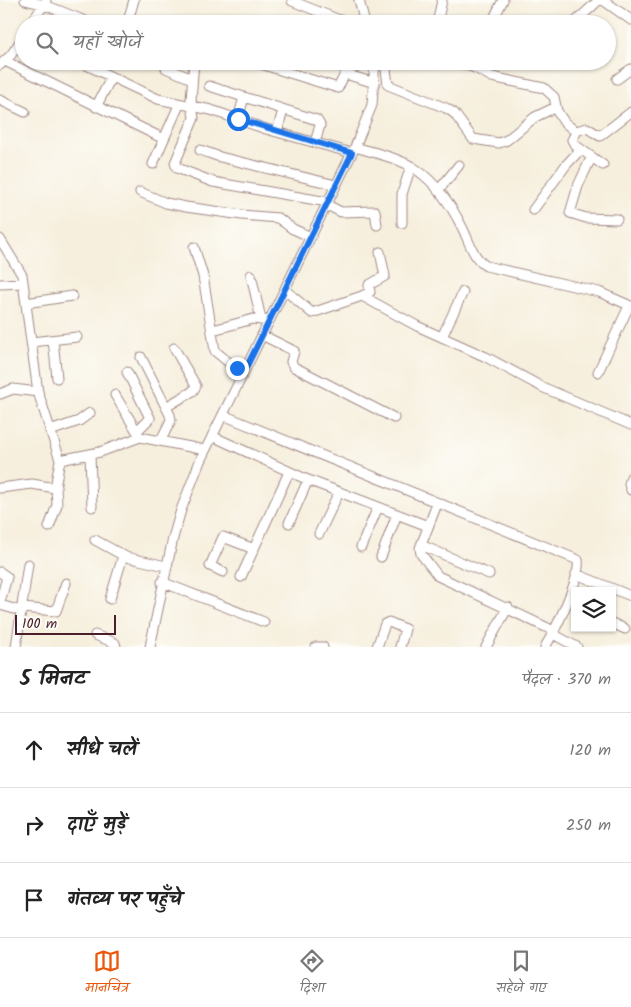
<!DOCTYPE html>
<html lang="hi">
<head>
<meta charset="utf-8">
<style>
  :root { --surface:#fff; --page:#f2f2f2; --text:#222; --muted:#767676; --line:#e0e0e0; --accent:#ea580c }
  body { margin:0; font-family:Kalam,"Playpen Sans Deva",sans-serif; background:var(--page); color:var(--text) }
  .controls { position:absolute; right:15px; bottom:15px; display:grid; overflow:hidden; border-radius:0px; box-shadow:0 1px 4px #0004 }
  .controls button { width:45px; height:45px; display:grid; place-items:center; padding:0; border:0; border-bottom:1px solid var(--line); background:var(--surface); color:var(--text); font:25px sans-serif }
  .scale { position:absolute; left:15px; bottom:12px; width:101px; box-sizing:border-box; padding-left:5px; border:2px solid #4a1f2b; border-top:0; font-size:14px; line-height:18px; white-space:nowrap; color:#4a1f2b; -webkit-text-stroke:4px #fdfcf7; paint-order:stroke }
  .stop { position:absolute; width:15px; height:15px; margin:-11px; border:4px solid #1a73e8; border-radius:50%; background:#fff }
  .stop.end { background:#1a73e8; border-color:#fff; box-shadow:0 1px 5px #0008 }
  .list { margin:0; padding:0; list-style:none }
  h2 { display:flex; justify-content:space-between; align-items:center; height:65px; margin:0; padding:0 20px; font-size:21px }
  h2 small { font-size:16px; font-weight:400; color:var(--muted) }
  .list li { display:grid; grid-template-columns:32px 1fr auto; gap:15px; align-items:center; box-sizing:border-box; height:75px; padding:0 20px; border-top:1px solid var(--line) }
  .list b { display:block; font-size:19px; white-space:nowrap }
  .list em { font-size:16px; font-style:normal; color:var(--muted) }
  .icon { flex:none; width:28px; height:28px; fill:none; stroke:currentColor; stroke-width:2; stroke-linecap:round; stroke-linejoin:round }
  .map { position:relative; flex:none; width:631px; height:647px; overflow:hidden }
  .search { position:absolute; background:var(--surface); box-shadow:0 1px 4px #0004; left:15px; right:15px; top:15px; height:55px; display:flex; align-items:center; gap:12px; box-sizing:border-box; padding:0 18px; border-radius:28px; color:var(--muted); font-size:19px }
  .sheet { height:290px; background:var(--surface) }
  nav { display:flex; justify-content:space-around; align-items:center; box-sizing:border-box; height:70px; border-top:1px solid var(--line); background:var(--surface); font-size:14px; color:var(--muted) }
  nav a { display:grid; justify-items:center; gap:2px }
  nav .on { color:var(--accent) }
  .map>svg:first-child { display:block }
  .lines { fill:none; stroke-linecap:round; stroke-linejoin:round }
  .minor-casing { stroke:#a08784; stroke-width:11 }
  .minor { stroke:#fff; stroke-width:9 }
  .route { stroke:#1a73e8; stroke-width:6 }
</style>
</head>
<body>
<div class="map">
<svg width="631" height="647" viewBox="0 0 631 647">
  <rect width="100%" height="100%" fill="#fdfcf7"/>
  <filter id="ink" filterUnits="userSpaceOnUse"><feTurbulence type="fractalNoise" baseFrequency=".02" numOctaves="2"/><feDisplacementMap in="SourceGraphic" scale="10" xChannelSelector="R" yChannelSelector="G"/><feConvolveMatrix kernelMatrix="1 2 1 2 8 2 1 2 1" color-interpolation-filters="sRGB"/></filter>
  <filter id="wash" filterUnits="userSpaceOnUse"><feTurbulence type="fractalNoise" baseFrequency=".0096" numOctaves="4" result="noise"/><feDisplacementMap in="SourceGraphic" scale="20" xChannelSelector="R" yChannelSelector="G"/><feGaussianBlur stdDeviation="1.12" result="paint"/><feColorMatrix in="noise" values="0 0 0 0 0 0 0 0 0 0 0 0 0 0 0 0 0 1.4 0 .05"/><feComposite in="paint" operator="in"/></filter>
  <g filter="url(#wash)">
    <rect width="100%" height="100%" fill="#f6efdd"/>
  </g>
  <g filter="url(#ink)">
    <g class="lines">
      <defs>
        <path id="minor" d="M25,0l20,5 48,19
          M359,0l6,24
          M603,0l28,20
          M292,1l45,18 22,5
          M495,16l8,-16
          M31,24l15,-23
          M127,24l7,-24
          M437,24l5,-24
          M559,24h3
          M573,24l26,-24
          M5,61l159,78
          M78,61l80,38 53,11 55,19 86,24
          M166,61v7l26,11
          M194,61l-3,39 3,18 -19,45 2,5 36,14 115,20
          M251,61l87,27 7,-14 30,9
          M385,61l3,24 58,23 8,5 19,26 26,4 8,-3 28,-23 21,-10
          M454,61l21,7 17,9 52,11 10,9 3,14 7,11 11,9 12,-3 13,8 31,-24
          M0,65l11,-10 13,-19
          M617,79l14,-10
          M209,86l108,34 3,5 -5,18
          M0,100l25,12
          M96,107l15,-29
          M238,119l6,-22
          M577,131l-5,9 3,5 28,20
          M277,132l6,-22
          M355,147c20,6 45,11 62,23 19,13 35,37 45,57 7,14 11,31 24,39l113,26 32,14
          M200,150l20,7 116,28
          M591,158l-13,28 -8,27 16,5 31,1
          M153,164l26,-59
          M438,191l21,-26
          M140,192l26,11 20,4 56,8 36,3 15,11 18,8
          M327,205l14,7 34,-1 2,14
          M533,210l33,-45 14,-15
          M402,223v-29l9,-28
          M0,239l22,36 16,117 22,68
          M194,247l9,29 12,75 18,15 12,4
          M251,275l10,44
          M0,284l23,-1
          M285,290l27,23 50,-17 55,30 69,31 56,30 89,38
          M362,296l8,-4 -1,-7 16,-9 -5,-24
          M26,303l46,-7
          M213,330l40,-11 16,2
          M262,335l32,16 -3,11 3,5 100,51
          M442,337l21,-45
          M53,340l4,38
          M31,342l46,-5
          M141,357l29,58 1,5 -10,20
          M127,372l23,46 -13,13
          M598,372l31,-66
          M0,394l13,-5 25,3
          M115,395l24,40
          M166,407l27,-16 3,-5 -22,-38
          M223,415l355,145c3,18 -23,71 -33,87
          M50,431l29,-10 11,-8
          M212,436l96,44 120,46
          M90,455l2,52
          M631,477l-2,7 2,6
          M0,488l32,-4 23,4 5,-28 40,-8 40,-15 65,13
          M437,504l-17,44 1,6 17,22 116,55
          M289,523l19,-43
          M49,527l8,-22 -1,-18
          M319,534l20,-42
          M95,540l31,17 40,9
          M421,545l68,29
          M361,547l17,-40
          M381,557l16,-43
          M0,572l7,5 -7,25
          M223,572l-13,-6 13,-29 31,12
          M576,574l55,22
          M241,577l48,-105
          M162,582l102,40
          M110,599l13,-43
          M0,605l21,6
          M22,608l34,3 10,-28
          M612,623l13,6
          M553,634l24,13
          M95,635l20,8 1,4
          M16,647l12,-83
          M150,647l23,-109 8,-28 19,-49 155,-314 17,-42 3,-44
          M316,647h7
          M377,647l8,-23 4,-2 16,7 -5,18
          M486,647l22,-40"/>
      </defs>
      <use href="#minor" class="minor-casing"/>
      <use href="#minor" class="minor"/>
    </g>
  </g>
  <g class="lines" filter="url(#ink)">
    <path class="route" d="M237,368l8,2 107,-217 -114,-34"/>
  </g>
</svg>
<div class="controls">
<button><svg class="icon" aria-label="layers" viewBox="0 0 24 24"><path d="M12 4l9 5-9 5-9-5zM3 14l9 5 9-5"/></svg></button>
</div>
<div class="scale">100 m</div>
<div class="stop" style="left:238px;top:119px"></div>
<div class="stop end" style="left:237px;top:368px"></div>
<div class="search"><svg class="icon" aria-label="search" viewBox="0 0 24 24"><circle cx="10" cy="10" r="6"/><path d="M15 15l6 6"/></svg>यहाँ खोजें</div>
</div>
<section class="sheet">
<h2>5 मिनट<small>पैदल · 370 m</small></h2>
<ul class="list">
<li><svg class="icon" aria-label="ahead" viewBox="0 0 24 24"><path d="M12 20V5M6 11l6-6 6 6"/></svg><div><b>सीधे चलें</b></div><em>120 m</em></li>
<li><svg class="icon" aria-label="right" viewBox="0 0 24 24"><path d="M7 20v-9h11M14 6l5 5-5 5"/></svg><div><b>दाएँ मुड़ें</b></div><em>250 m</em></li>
<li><svg class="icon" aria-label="arrive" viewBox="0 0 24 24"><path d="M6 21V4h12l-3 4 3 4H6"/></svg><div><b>गंतव्य पर पहुँचे</b></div></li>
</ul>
</section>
<nav>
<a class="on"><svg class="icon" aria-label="map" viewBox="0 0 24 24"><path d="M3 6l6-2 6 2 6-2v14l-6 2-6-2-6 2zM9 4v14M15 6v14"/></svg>मानचित्र</a>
<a><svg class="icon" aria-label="directions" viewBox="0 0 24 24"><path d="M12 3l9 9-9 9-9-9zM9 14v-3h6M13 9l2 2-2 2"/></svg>दिशा</a>
<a><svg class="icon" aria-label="saved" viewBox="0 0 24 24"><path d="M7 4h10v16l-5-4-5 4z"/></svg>सहेजे गए</a>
</nav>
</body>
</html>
